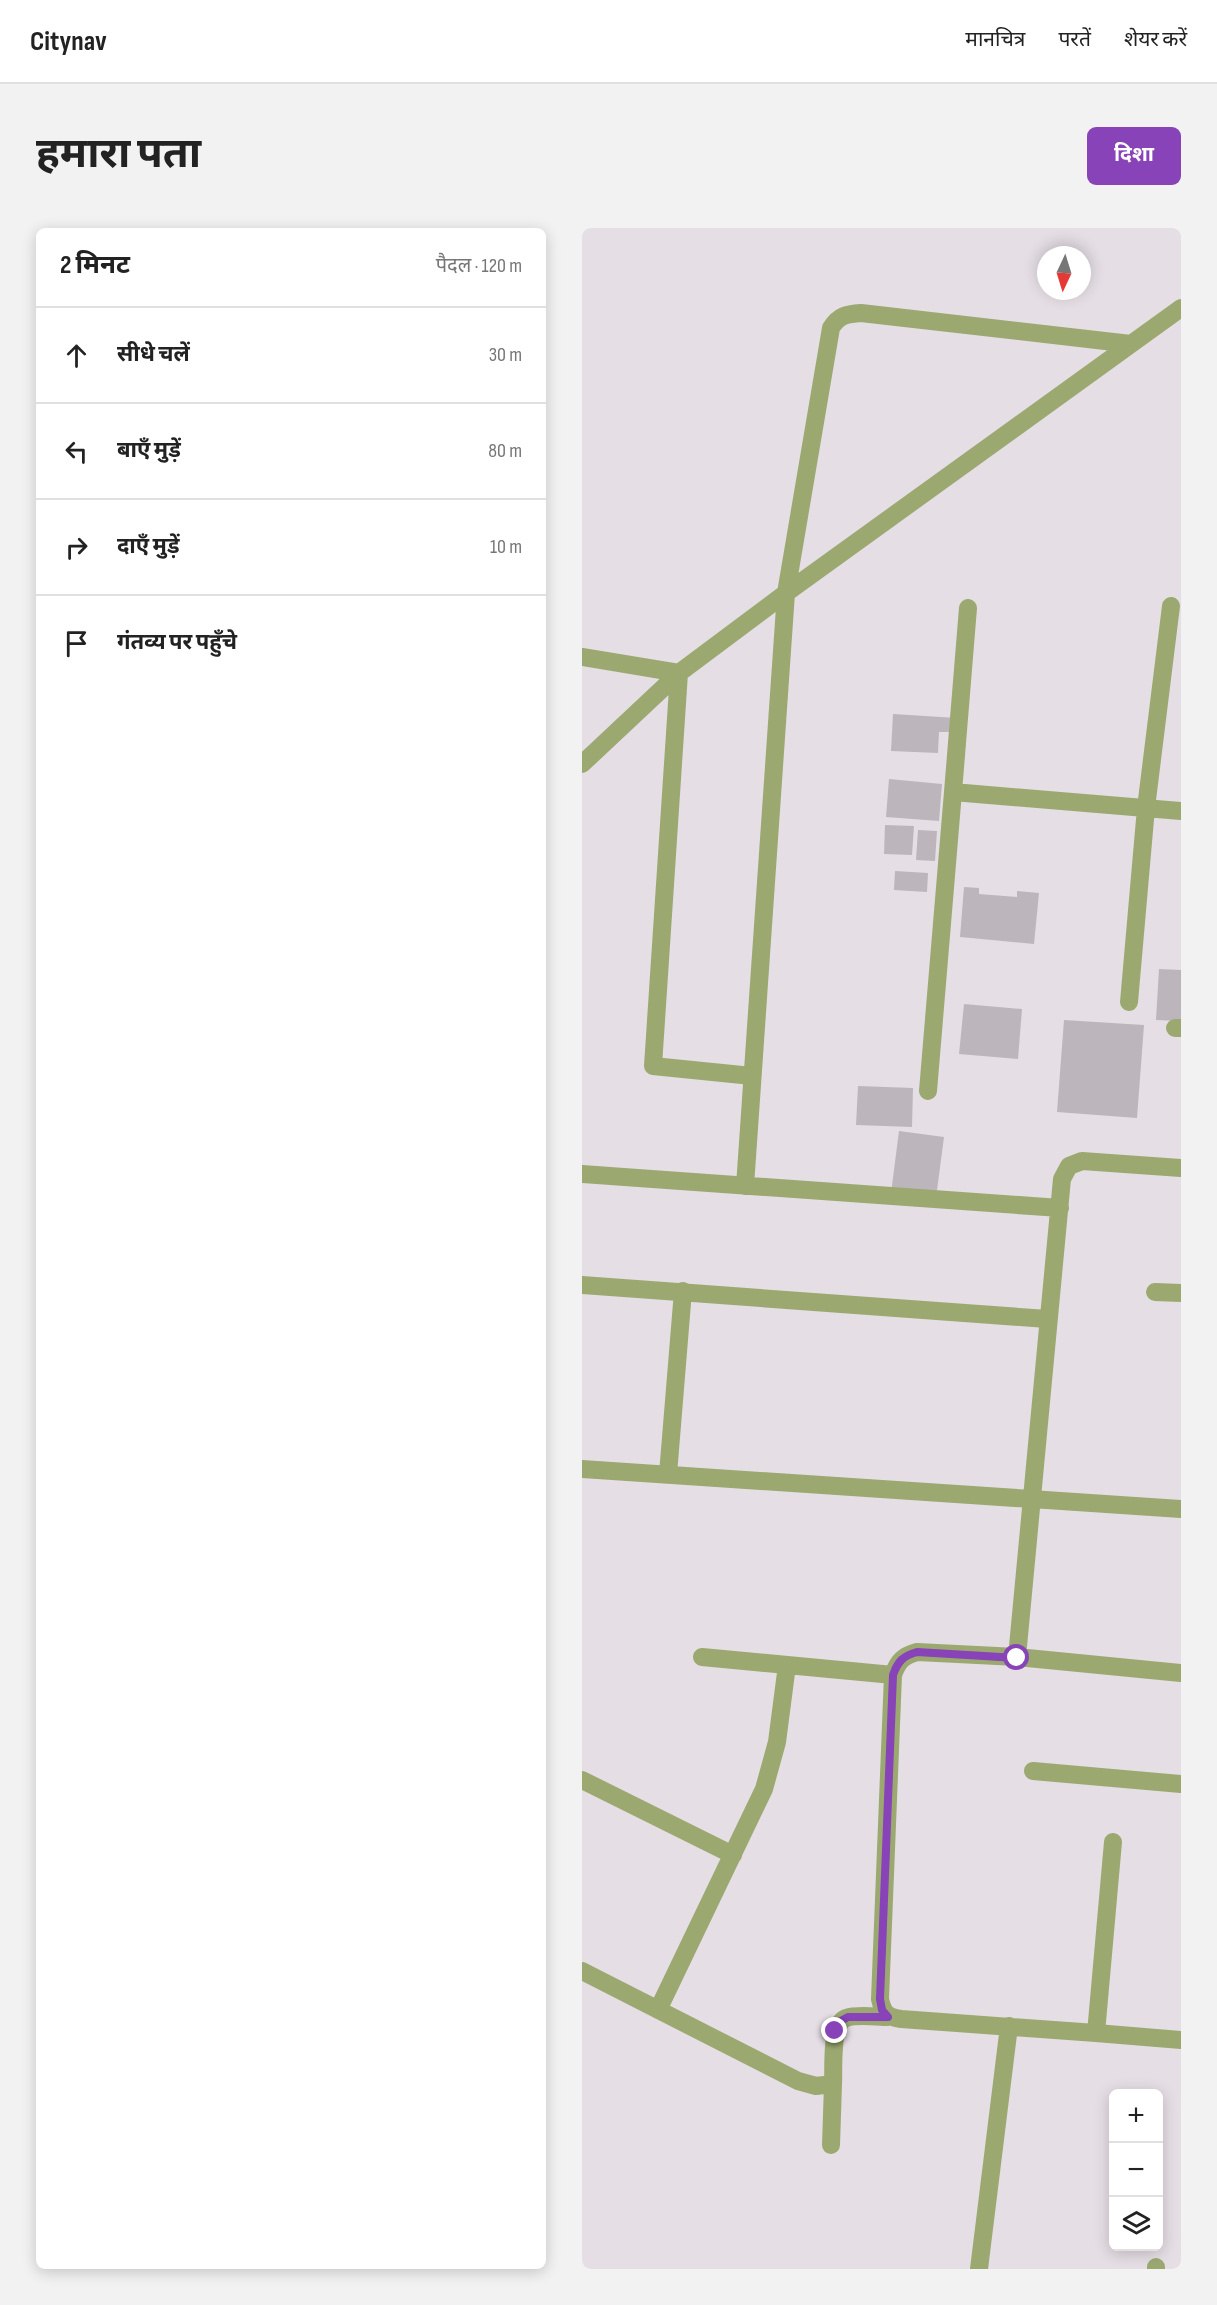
<!DOCTYPE html>
<html lang="hi">
<head>
<meta charset="utf-8">
<style>
  :root { --surface:#fff; --page:#f2f2f2; --text:#222; --muted:#767676; --line:#e0e0e0; --accent:#8743b7 }
  body { margin:0; font-family:"Sofia Sans Condensed","Noto Sans Devanagari",sans-serif; background:var(--page); color:var(--text) }
  .controls { position:absolute; right:18px; bottom:18px; display:grid; overflow:hidden; border-radius:9px; box-shadow:0 3px 15px #0003 }
  .controls button { width:54px; height:54px; display:grid; place-items:center; padding:0; border:0; border-bottom:2px solid var(--line); background:var(--surface); color:var(--text); font:30px sans-serif }
  .compass { position:absolute; left:455px; top:18px; width:54px; height:54px; border-radius:50%; background:var(--surface); box-shadow:0 3px 15px #0003; rotate:184deg }
  .stop { position:absolute; width:18px; height:18px; margin:-14px; border:4px solid #8743b7; border-radius:50%; background:#fff }
  .stop.end { background:#8743b7; border-color:#fff; box-shadow:0 2px 6px #0008 }
  .list { margin:0; padding:0; list-style:none }
  h2 { display:flex; justify-content:space-between; align-items:center; height:78px; margin:0; padding:0 24px; font-size:26px }
  h2 small { font-size:20px; font-weight:400; color:var(--muted) }
  .list li { display:grid; grid-template-columns:39px 1fr auto; gap:18px; align-items:center; box-sizing:border-box; height:96px; padding:0 24px; border-top:2px solid var(--line) }
  .list b { display:block; font-size:22px; white-space:nowrap }
  .list em { font-size:20px; font-style:normal; color:var(--muted) }
  .icon { flex:none; width:33px; height:33px; fill:none; stroke:currentColor; stroke-width:2; stroke-linecap:round; stroke-linejoin:round }
  .map { position:relative; flex:none; width:599px; height:2041px; overflow:hidden; border-radius:9px }
  header { display:flex; align-items:center; gap:36px; box-sizing:border-box; height:84px; padding:0 30px; background:var(--surface); border-bottom:2px solid var(--line) }
  header strong { font-size:28px }
  nav { display:flex; gap:33px; margin-inline-start:auto; font-size:21px }
  .intro { display:flex; align-items:center; justify-content:space-between; box-sizing:border-box; height:144px; padding:0 36px }
  h1 { margin:0; font-size:42px }
  .button { padding:15px 27px; border-radius:9px; background:var(--accent); color:#fff; font-size:21px; font-weight:700 }
  main { display:flex; gap:36px; padding:0 36px }
  aside { flex:1; background:var(--surface); border-radius:9px; box-shadow:0 3px 15px #0003 }
  .map>svg:first-child { display:block }
  .building { fill:#bdb5bc }
  .lines { fill:none; stroke-linecap:round; stroke-linejoin:round }
  .minor { stroke:#9ba971; stroke-width:18 }
  .route { stroke:#8743b7; stroke-width:8 }
</style>
</head>
<body>
<header>
<strong>Citynav</strong>
<nav><a>मानचित्र</a><a>परतें</a><a>शेयर करें</a></nav>
</header>
<div class="intro"><h1>हमारा पता</h1><a class="button">दिशा</a></div>
<main>
<aside>
<h2>2 मिनट<small>पैदल · 120 m</small></h2>
<ul class="list">
<li><svg class="icon" aria-label="ahead" viewBox="0 0 24 24"><path d="M12 20V5M6 11l6-6 6 6"/></svg><div><b>सीधे चलें</b></div><em>30 m</em></li>
<li><svg class="icon" aria-label="left" viewBox="0 0 24 24"><path d="M17 20v-9H6M10 6l-5 5 5 5"/></svg><div><b>बाएँ मुड़ें</b></div><em>80 m</em></li>
<li><svg class="icon" aria-label="right" viewBox="0 0 24 24"><path d="M7 20v-9h11M14 6l5 5-5 5"/></svg><div><b>दाएँ मुड़ें</b></div><em>10 m</em></li>
<li><svg class="icon" aria-label="arrive" viewBox="0 0 24 24"><path d="M6 21V4h12l-3 4 3 4H6"/></svg><div><b>गंतव्य पर पहुँचे</b></div></li>
</ul>
</aside>
<div class="map">
<svg width="599" height="2041" viewBox="0 0 599 2041">
  <rect width="100%" height="100%" fill="#e6dee5"/>
  <path class="building" d="M311,486l64,4 -1,14h-17l-1,21 -47,-2z
    M307,551l53,5 -3,37 -53,-4z
    M303,597l29,1 -2,29 -28,-1z
    M336,602l19,1 -2,30 -19,-1z
    M313,643l33,2 -1,19 -33,-2z
    M382,659l15,1v6l38,3v-6l22,2 -5,51 -74,-7z
    M577,741l22,1v51l-25,-1z
    M382,776l58,5 -4,50 -59,-5z
    M482,792l80,5 -7,93 -80,-6z
    M276,858l55,2 -1,39 -56,-2z
    M317,903l45,6 -8,61 -45,-5z"/>
  <g class="lines">
    <path class="minor" d="M0,429l97,16 -26,393 99,10
      M0,536l97,-91 107,-80 395,-285
      M371,564l15,-184
      M547,774l17,-194 25,-202
      M593,800h6
      M346,863l25,-299 228,19
      M0,946l478,34
      M163,958l41,-593 45,-265c8,-13 16,-14 30,-15l270,31
      M0,1057l465,34
      M573,1064l26,1
      M0,1241l599,40
      M86,1246l15,-183
      M120,1429l191,18
      M435,1429l45,-478 7,-13 13,-5 99,7
      M451,1543l148,13
      M0,1552l151,75
      M531,1614l-17,191 85,7
      M0,1743l216,110 18,5 17,-2c1,-15 -3,-60 13,-66 12,-4 30,-1 42,-1
      M76,1782l106,-221 13,-47 10,-77
      M514,1805l-195,-14c-14,-2 -18,-6 -21,-20l13,-324c5,-14 10,-19 24,-23l100,5 164,16
      M249,1917l2,-61
      M397,2041l30,-243
      M574,2041v-2"/>
  </g>
  <g class="lines">
    <path class="route" d="M253,1803l4,-9 9,-5h40l-6,-7 -2,-11 13,-324c5,-14 10,-19 24,-23l100,6"/>
  </g>
</svg>
<div class="controls">
<button>+</button>
<button>−</button>
<button><svg class="icon" aria-label="layers" viewBox="0 0 24 24"><path d="M12 4l9 5-9 5-9-5zM3 14l9 5 9-5"/></svg></button>
</div>
<svg class="compass" viewBox="-18 -18 36 36"><path d="M0-13l5 13h-10z" fill="#e53935"/><path d="M0 13l5-13h-10z" fill="#767676"/></svg>
<div class="stop" style="left:435px;top:1430px"></div>
<div class="stop end" style="left:253px;top:1803px"></div>
</div>
</main>
</body>
</html>
